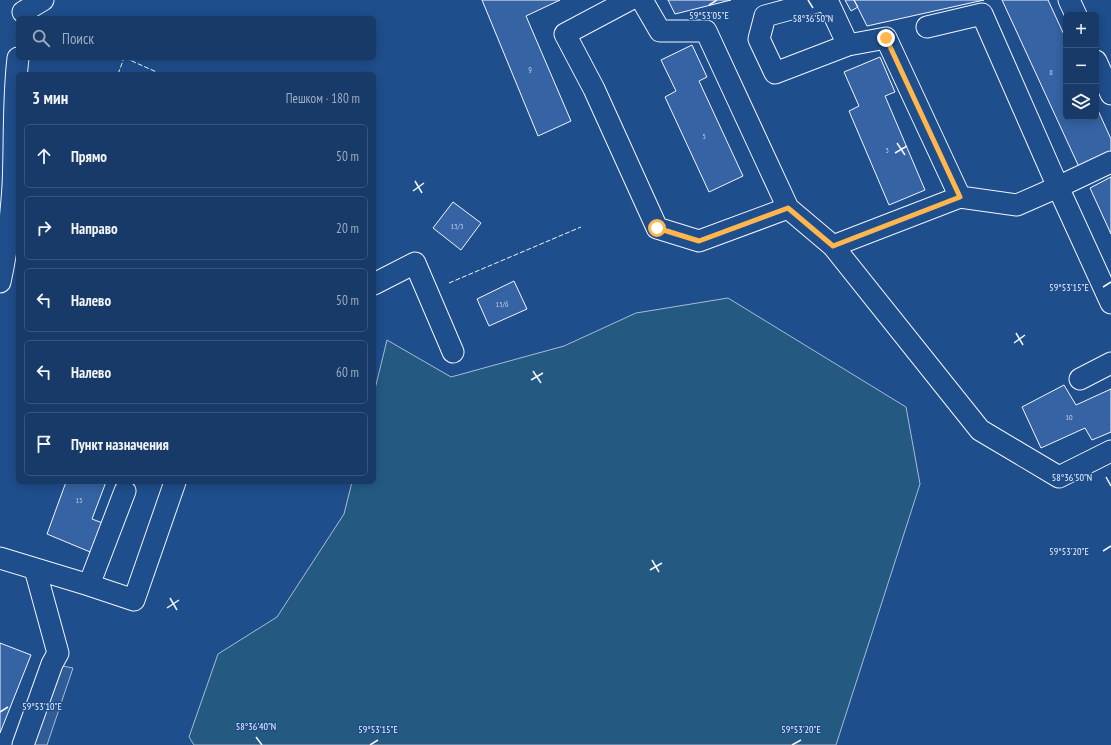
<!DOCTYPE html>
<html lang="ru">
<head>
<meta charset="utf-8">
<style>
  :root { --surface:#173a69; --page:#20416f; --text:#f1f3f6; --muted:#9eadc0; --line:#36547d }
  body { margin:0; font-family:"PT Sans Narrow",sans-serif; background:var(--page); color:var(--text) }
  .controls { position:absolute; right:12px; top:12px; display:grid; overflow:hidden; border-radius:6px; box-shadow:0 2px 10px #0003 }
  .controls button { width:36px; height:36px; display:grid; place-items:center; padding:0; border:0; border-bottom:1px solid var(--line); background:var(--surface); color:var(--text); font:20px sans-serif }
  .stop { position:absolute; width:12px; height:12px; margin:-9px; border:3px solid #ffb74d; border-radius:50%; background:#fff }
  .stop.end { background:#ffb74d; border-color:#fff; box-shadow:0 1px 4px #0008 }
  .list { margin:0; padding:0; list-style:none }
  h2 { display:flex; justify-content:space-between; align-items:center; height:52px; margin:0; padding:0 16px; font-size:17px }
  h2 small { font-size:13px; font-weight:400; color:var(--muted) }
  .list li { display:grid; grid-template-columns:26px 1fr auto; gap:12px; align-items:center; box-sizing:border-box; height:64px; margin:0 8px 8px; padding:0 8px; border:1px solid var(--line); border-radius:6px }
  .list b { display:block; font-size:15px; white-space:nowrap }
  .list em { font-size:13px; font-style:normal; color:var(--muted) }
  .icon { flex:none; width:22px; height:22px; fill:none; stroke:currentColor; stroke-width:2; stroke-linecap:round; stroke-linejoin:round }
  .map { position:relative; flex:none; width:1111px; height:745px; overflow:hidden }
  .search { position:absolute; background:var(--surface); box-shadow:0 2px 10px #0003; left:16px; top:16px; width:360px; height:44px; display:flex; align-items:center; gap:10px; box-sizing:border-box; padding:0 14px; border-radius:6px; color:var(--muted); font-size:15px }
  .panel { position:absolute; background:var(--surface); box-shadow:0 2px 10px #0003; left:16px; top:72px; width:360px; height:412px; border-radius:6px }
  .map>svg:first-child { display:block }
  .green { fill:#245a82; stroke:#a8bbd7 }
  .parking { fill:#305b95; stroke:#a8bbd7 }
  .building { fill:#3563a3; stroke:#f2f6ff }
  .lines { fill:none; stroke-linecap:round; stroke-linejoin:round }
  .minor-casing { stroke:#f2f6ff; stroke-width:23 }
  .minor { stroke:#1f4e8c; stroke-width:21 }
  .fence { stroke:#f2f6ff; stroke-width:1; stroke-dasharray:5 2; stroke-linecap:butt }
  .route { stroke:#ffb74d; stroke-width:5 }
  .ticks { fill:none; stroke:#f2f6ff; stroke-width:1.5 }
  .labels { text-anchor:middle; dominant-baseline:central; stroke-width:3; stroke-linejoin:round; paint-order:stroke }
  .number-label { font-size:8px; fill:#c3d1e8 }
  .ticks-label { font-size:10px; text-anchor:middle; fill:#f2f6ff; stroke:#1f4e8c; stroke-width:3; stroke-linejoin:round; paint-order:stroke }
</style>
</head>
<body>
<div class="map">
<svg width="1111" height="745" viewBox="0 0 1111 745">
  <rect width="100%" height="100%" fill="#1f4e8c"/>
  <path class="green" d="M728,298l178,109 14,77 -84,261h-642l-5,-8 29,-83 59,-37 67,-103 8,-32h22v-89l13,-53 64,37 113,-31 72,-33z"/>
  <path class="parking" d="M52,664l21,4 -26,77h-20z"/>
  <path class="building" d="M482,0h78l-34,16 45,105 -33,15z
    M668,0h63l-56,14z
    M845,0h9l4,7 -7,4z
    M854,0h130l-117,26z
    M1002,0h46l18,39v78h30v-11l15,33v13l-32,15z
    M692,45l15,32 -8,4 44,95 -34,16 -44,-95 11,-6 -15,-31z
    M880,57l15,35 -10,4 40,94 -36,15 -40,-94 10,-5 -15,-34z
    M1111,177v57l-21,-46z
    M453,202l28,21 -20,27 -28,-22z
    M514,281l13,28 -38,17 -12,-27z
    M1064,385l12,20 35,-16v43l-19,8 -7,-12 -44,20 -19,-41z
    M66,482h40l-14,37 16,6 -13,29 -48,-20z
    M0,643l31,12 -31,78z"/>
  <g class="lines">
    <defs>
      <path id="minor" d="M629,0l-64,34 29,55 63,139 42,13 89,-33 -82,-177h-46l-18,-31
        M824,0l-59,16 -6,23 16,34 73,-28 38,-7 74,159 57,8 41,-18 -76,-173 -55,13
        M827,0l21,45
        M1069,0l7,15
        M23,12l20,-12
        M1096,61l15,33
        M1111,162l-53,25 53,116
        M788,208l45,38 127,-49
        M833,246l147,184 79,47 52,-26
        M0,282c7,-32 11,-64 13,-96 2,-43 0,-86 5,-128
        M374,284l41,-21 38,89
        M1080,379l31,-16
        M0,558l89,27 36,-94
        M89,585l45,15 41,-118
        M23,745l29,-81 6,-11 -23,-84"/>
    </defs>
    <use href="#minor" class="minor-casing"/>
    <use href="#minor" class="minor"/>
    <path class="fence" d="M125,58l36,16
      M118,74l6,-16
      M449,283l132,-56"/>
  </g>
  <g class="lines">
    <path class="route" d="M657,228l42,13 89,-33 45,38 127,-49 -74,-159"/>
  </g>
  <path class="ticks" d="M808,0l5,8M709,5l8,-5M897,143l8,12M895,153l12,-7M415,181l7,12M413,191l11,-8M1103,287l8,-5M1016,333l7,12M1014,343l11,-8M533,371l8,12M531,380l12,-7M1106,477l5,9M1103,551l8,-5M652,560l7,12M650,570l12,-7M170,598l7,12M167,608l12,-8M0,712l8,-5M256,737l6,8M370,745l8,-5M792,745l9,-5"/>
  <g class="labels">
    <g class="number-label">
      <text x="530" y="69">9</text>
      <text x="1051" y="72">8</text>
      <text x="704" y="136">5</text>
      <text x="887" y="150">3</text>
      <text x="457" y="226">13/5</text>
      <text x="502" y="304">13/6</text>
      <text x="1069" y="417">10</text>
      <text x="79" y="500">15</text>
    </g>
  </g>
  <g class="ticks-label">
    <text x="709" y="19">59°53'05"E</text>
    <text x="813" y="22">58°36'50"N</text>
    <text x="1069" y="291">59°53'15"E</text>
    <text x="1072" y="481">58°36'50"N</text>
    <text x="1069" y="555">59°53'20"E</text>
    <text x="42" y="710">59°53'10"E</text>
    <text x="256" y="730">58°36'40"N</text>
    <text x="378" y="733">59°53'15"E</text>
    <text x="801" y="733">59°53'20"E</text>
  </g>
</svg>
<div class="controls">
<button>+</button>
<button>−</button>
<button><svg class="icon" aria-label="layers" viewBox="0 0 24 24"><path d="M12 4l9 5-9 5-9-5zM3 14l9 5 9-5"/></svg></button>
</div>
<div class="stop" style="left:657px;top:228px"></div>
<div class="stop end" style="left:886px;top:38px"></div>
<div class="search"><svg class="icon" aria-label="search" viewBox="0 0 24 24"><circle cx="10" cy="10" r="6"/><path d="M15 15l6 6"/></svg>Поиск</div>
<section class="panel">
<h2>3 мин<small>Пешком · 180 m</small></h2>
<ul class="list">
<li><svg class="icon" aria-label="ahead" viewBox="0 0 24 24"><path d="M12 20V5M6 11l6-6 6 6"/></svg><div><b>Прямо</b></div><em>50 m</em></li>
<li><svg class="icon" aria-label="right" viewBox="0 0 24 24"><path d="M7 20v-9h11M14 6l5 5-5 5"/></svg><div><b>Направо</b></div><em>20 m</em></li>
<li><svg class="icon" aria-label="left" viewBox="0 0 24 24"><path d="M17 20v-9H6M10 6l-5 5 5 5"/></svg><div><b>Налево</b></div><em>50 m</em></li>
<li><svg class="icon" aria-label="left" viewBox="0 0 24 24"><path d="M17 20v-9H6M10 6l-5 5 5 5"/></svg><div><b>Налево</b></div><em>60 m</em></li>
<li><svg class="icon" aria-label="arrive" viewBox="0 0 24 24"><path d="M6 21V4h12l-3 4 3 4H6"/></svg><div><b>Пункт назначения</b></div></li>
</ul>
</section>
</div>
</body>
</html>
